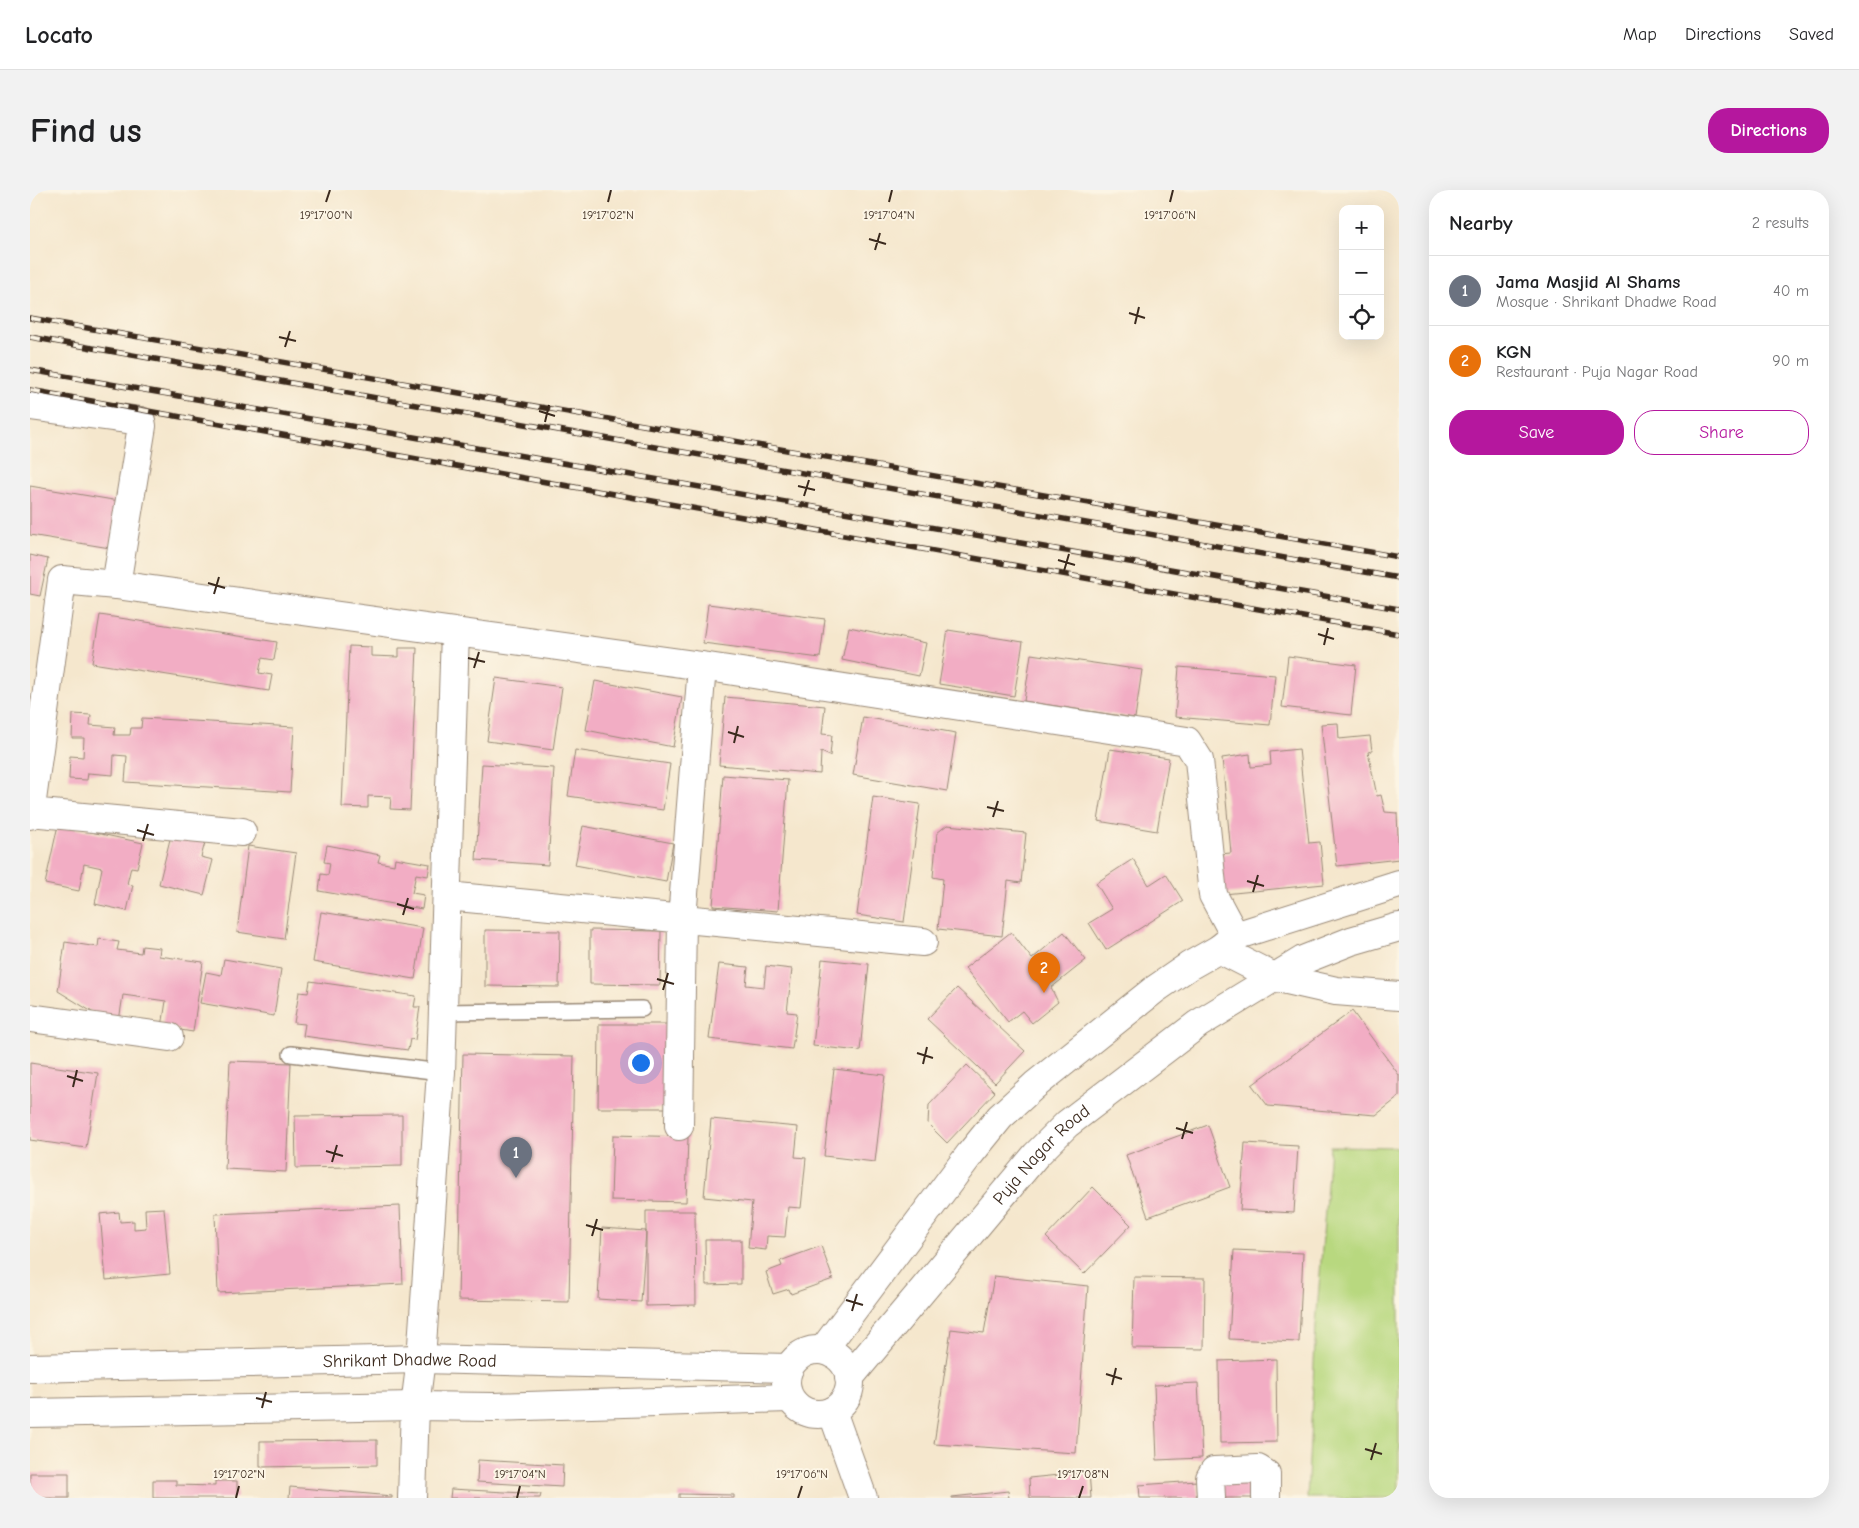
<!DOCTYPE html>
<html lang="en">
<head>
<meta charset="utf-8">
<style>
  :root { --surface:#fff; --page:#f2f2f2; --text:#202124; --muted:#757577; --line:#e0e0e0; --accent:#b5179e }
  body { margin:0; font-family:"Comic Neue",sans-serif; background:var(--page); color:var(--text) }
  .controls { position:absolute; right:15px; top:15px; display:grid; overflow:hidden; border-radius:10px; box-shadow:0 5px 20px #0002 }
  .controls button { width:45px; height:45px; display:grid; place-items:center; padding:0; border:0; border-bottom:1px solid var(--line); background:var(--surface); color:var(--text); font:25px sans-serif }
  .you { position:absolute; left:610px; top:872px; width:18px; height:18px; margin:-12px; border:4px solid #fff; border-radius:50%; background:#1a73e8; box-shadow:0 0 0 8px #1a73e833 }
  .badge { display:grid; place-items:center; width:32px; height:32px; border-radius:50%; background:var(--accent); color:#fff; font-size:16px; font-weight:700 }
  .pin { position:absolute; translate:-50% -41px; filter:drop-shadow(0 1px 2px #0008) }
  .pin::after { content:''; position:absolute; top:26px; width:18px; height:15px; background:inherit; clip-path:polygon(0 0,100% 0,50% 100%) }
  .list { margin:0; padding:0; list-style:none }
  h2 { display:flex; justify-content:space-between; align-items:center; height:65px; margin:0; padding:0 20px; font-size:21px }
  h2 small { font-size:16px; font-weight:400; color:var(--muted) }
  .list li { display:grid; grid-template-columns:32px 1fr auto; gap:15px; align-items:center; box-sizing:border-box; height:70px; padding:0 20px; border-top:1px solid var(--line) }
  .list b { display:block; font-size:19px; white-space:nowrap }
  .list p { margin:0; font-size:16px; white-space:nowrap; color:var(--muted) }
  .list em { font-size:16px; font-style:normal; color:var(--muted) }
  .actions { display:flex; gap:10px; padding:15px 20px }
  .actions a { flex:1; padding:11px 0; border:1px solid var(--accent); border-radius:20px; text-align:center; font-size:18px; color:var(--accent) }
  .actions .main { background:var(--accent); color:#fff }
  .icon { flex:none; width:28px; height:28px; fill:none; stroke:currentColor; stroke-width:2; stroke-linecap:round; stroke-linejoin:round }
  .map { position:relative; flex:none; width:1369px; height:1308px; overflow:hidden; border-radius:20px }
  header { display:flex; align-items:center; gap:30px; box-sizing:border-box; height:70px; padding:0 25px; background:var(--surface); border-bottom:1px solid var(--line) }
  header strong { font-size:24px }
  nav { display:flex; gap:28px; margin-inline-start:auto; font-size:18px }
  .intro { display:flex; align-items:center; justify-content:space-between; box-sizing:border-box; height:120px; padding:0 30px }
  h1 { margin:0; font-size:35px }
  .button { padding:12px 22px; border-radius:20px; background:var(--accent); color:#fff; font-size:18px; font-weight:700 }
  main { display:flex; gap:30px; padding:0 30px }
  aside { flex:1; background:var(--surface); border-radius:20px; box-shadow:0 5px 20px #0002 }
  .map>svg:first-child { display:block }
  .green { fill:#b8d87f; stroke:#7a814e }
  .building { fill:#f2adc4 }
  .lines { fill:none; stroke-linecap:round; stroke-linejoin:round }
  .service-casing { stroke:#988876; stroke-width:18 }
  .minor-casing { stroke:#988876; stroke-width:30 }
  .tertiary-casing { stroke:#988876; stroke-width:30 }
  .secondary-casing { stroke:#988876; stroke-width:30 }
  .service { stroke:#fff; stroke-width:15 }
  .minor { stroke:#fff; stroke-width:28 }
  .tertiary { stroke:#fff; stroke-width:28 }
  .secondary { stroke:#fff; stroke-width:28 }
  .rail-casing { stroke:#3b2a1e; stroke-width:5.5 }
  .rail { stroke:#fcf5e5; stroke-width:4; stroke-dasharray:11; stroke-linecap:butt }
  .ticks { fill:none; stroke:#3b2a1e; stroke-width:2 }
  .labels { text-anchor:middle; dominant-baseline:central; stroke-width:4; stroke-linejoin:round; paint-order:stroke }
  .street-label { font-size:18px; fill:#3b2a1e; stroke:#fcf5e5 }
  .ticks-label { font-size:12px; text-anchor:middle; fill:#3b2a1e; stroke:#fcf5e5; stroke-width:4; stroke-linejoin:round; paint-order:stroke }
</style>
</head>
<body>
<header>
<strong>Locato</strong>
<nav><a>Map</a><a>Directions</a><a>Saved</a></nav>
</header>
<div class="intro"><h1>Find us</h1><a class="button">Directions</a></div>
<main>
<div class="map">
<svg width="1369" height="1308" viewBox="0 0 1369 1308">
  <rect width="100%" height="100%" fill="#fcf5e5"/>
  <filter id="ink" filterUnits="userSpaceOnUse"><feTurbulence type="fractalNoise" baseFrequency=".02" numOctaves="2"/><feDisplacementMap in="SourceGraphic" scale="10" xChannelSelector="R" yChannelSelector="G"/><feConvolveMatrix kernelMatrix="1 2 1 2 8 2 1 2 1" color-interpolation-filters="sRGB"/></filter>
  <filter id="wash" filterUnits="userSpaceOnUse"><feTurbulence type="fractalNoise" baseFrequency=".0096" numOctaves="4" result="noise"/><feDisplacementMap in="SourceGraphic" scale="20" xChannelSelector="R" yChannelSelector="G"/><feGaussianBlur stdDeviation="1.12" result="paint"/><feColorMatrix in="noise" values="0 0 0 0 0 0 0 0 0 0 0 0 0 0 0 0 0 1.4 0 .05"/><feComposite in="paint" operator="in"/></filter>
  <g filter="url(#wash)">
    <rect width="100%" height="100%" fill="#f5e7cd"/>
    <path class="green" d="M1300,956l69,1v351h-92l9,-173z"/>
    <g id="blocks">
      <path class="building" d="M0,296l89,15 -9,47 -80,-13z
        M0,365l18,4 -8,37 -10,-2z
        M678,414l117,15 -5,39 -117,-15z
        M70,425l177,27 -3,18 -12,-2 -3,15 13,2 -3,16 -177,-28z
        M819,437l77,16 -7,33 -77,-16z
        M918,440l75,12 -9,54 -75,-12z
        M319,456l22,1v9l28,1v-9h18l-7,162 -20,-1 1,-12 -23,-1v12l-26,-1z
        M1001,464l111,16 -7,48 -111,-17z
        M1258,466l68,9 -5,50 -69,-8z
        M1149,477l96,8 -5,50 -95,-8z
        M466,488l66,9 -9,63 -66,-9z
        M565,491l87,16 -9,50 -87,-17z
        M695,507l100,9 -3,28 10,1 -2,21 -9,-4 -1,22 -101,-9z
        M43,524l18,1 -1,10 25,2 -1,8h16l1,-7h10l1,-10 152,9 -4,65 -165,-10 2,-26 -13,-1 -1,20 -25,-2 -1,7 -18,-1 1,-23 13,1 1,-19h-12z
        M833,527l93,16 -9,58 -94,-16z
        M1308,533l1,16 31,-3 2,15 -4,1 9,44 4,-1 4,17 12,1 2,46 -62,7 -16,-142z
        M1080,559l59,9 -12,73 -59,-10z
        M1269,559l10,94 11,-1 4,42 -100,10 -4,-40 11,-1 -9,-95 28,-4 1,13 20,-2 -1,-13z
        M545,560l95,14 -7,46 -95,-14z
        M452,574l72,4 -6,97 -72,-5z
        M693,585l65,5 -10,131 -65,-5z
        M843,607l47,7 -16,118 -47,-7z
        M28,635l85,18 -6,25 -6,-1 -4,17 6,1 -6,26 -32,-7 7,-36 -18,-4 -5,27 -34,-7z
        M917,635l79,8 -5,50 -13,-2 -6,55 -64,-7 5,-50 -10,-2 4,-44z
        M553,636l90,17 -7,39 -91,-17z
        M142,641l34,8 -5,18 12,3 -9,35 -45,-11z
        M297,655l53,10 -2,7 16,3 1,-7 35,6 -2,12 -12,-2 -4,19 12,2 -2,14 -103,-18 2,-17 7,1 2,-12 -6,-1z
        M218,656l48,7 -12,86 -47,-7z
        M1103,669l16,26 17,-11 17,27 -77,49 -17,-27 23,-14 -16,-26z
        M291,722l102,16 -8,51 -102,-17z
        M455,740l75,1 -1,56 -74,-1z
        M560,740l71,1 -1,54 -70,-1z
        M981,742l21,27 32,-27 22,28 -35,28 7,14 -26,21 -10,-12 -14,11 -43,-54z
        M69,749l20,3 -2,8 24,3 1,-7 18,2 -1,8 44,6 -10,70 -31,-5 4,-26 -43,-6 -4,26 -17,-3 -44,-27 7,-49 33,5z
        M194,769l57,10 -7,47 -74,-13 6,-31 15,3z
        M792,769l47,5 -9,87 -47,-5z
        M689,774l29,3 -2,18 18,2 2,-21 26,3 -5,43 10,1 -5,36 -83,-10z
        M280,791l106,15 -2,11h6l-5,33 -5,-1 -2,11 -105,-14 2,-12 -11,-1 5,-31 9,1z
        M927,798l68,63 -30,32 -68,-64z
        M1322,821l47,64v22l-23,18 -108,-9 -16,-21z
        M569,834h70v84h-71z
        M433,864l111,2 -5,246 -111,-2z
        M200,871l61,2 -5,109 -61,-3z
        M0,873l68,10 -12,75 -56,-8z
        M937,875l28,27 -48,51 -19,-19 1,-19z
        M804,879l51,6 -10,87 -51,-6z
        M372,925v51l-106,2 -1,-52z
        M681,929l87,8 -3,30 11,1 -5,50 -13,-1 -3,30 -18,-1 -1,14 -18,-2 4,-46 -48,-5z
        M1178,935l22,62 -82,30 -22,-62z
        M583,945l75,2 -2,65 -75,-2z
        M1215,953l53,3 -4,67 -54,-3z
        M1063,997l38,38 -47,49 -38,-37z
        M370,1016l3,78 -185,9 -3,-79z
        M134,1018l6,66 -64,6 -6,-66 19,-2 1,10 14,-1v8l12,-1 -1,-19z
        M616,1021h49l1,94 -50,1z
        M572,1038l44,3 -5,71 -43,-3z
        M675,1050h36v44l-35,1z
        M791,1056l12,33 -42,15 -2,-5 -16,5 -7,-22 16,-6 -2,-5z
        M1204,1060l69,3 -4,89 -70,-3z
        M964,1086l94,10 -12,167 -142,-9 17,-115 33,4z
        M1104,1087l71,1 -1,71 -72,-1z
        M1246,1169l1,83 -57,1 -1,-82z
        M1168,1193l4,75 -45,2 -3,-75z
        M347,1250v25l-117,2v-26z
        M448,1270l85,5 -1,22 -85,-5z
        M1059,1282l2,26h-61l-1,-20z
        M0,1283h39v25h-39z
        M1226,1283l3,25h-42l-2,-19z
        M123,1290h23v5l39,1v-5h22v17h-84z
        M1167,1291l1,17h-58l-1,-13z
        M260,1297l102,9v2h-103z
        M421,1299l90,5 -1,4h-90z
        M978,1301l1,7h-57v-1z
        M649,1304l55,1v3h-55z"/>
    </g>
  </g>
  <g filter="url(#ink)">
    <use href="#blocks" fill-opacity="0" stroke="#988876" stroke-width="1"/>
    <g class="lines">
      <defs>
        <path id="service" d="M412,822l200,-3
          M261,864l150,18"/>
        <path id="minor" d="M0,216l111,15 1,5 -26,159 339,47
          M0,622l212,20
          M0,625l32,-235 54,5
          M417,706l476,46
          M1189,759l55,28 62,14 63,5
          M0,828l139,19
          M649,936l3,-207 20,-253
          M382,1308l3,-92 6,-47 20,-287 14,-440 247,34 485,75 12,19 14,135 22,41
          M1181,1308l-1,-20 4,-7 44,-2 8,5v24"/>
        <g id="tertiary">
          <path d="M793,1160l147,-196 30,-37 35,-32 119,-95 35,-24 30,-17 16,-13 164,-52"/>
          <path id="s1" d="M819,1188l187,-223 31,-31 131,-100 105,-64 48,-19 48,-14"/>
        </g>
        <g id="secondary">
          <circle cx="788" cy="1192" r="32"/>
          <path id="s2" d="M0,1178l391,-9 368,9"/>
          <path d="M802,1221l31,87"/>
          <path d="M0,1223l385,-7 78,1 296,-9"/>
        </g>
      </defs>
      <use href="#service" class="service-casing"/>
      <use href="#minor" class="minor-casing"/>
      <use href="#tertiary" class="tertiary-casing"/>
      <use href="#secondary" class="secondary-casing"/>
      <use href="#service" class="service"/>
      <use href="#minor" class="minor"/>
      <use href="#tertiary" class="tertiary"/>
      <use href="#secondary" class="secondary"/>
      <defs>
        <path id="rail" d="M0,128l1369,239
          M0,147l1369,241
          M0,180l1369,239
          M0,200l1369,244"/>
      </defs>
      <use href="#rail" class="rail-casing"/>
      <use href="#rail" class="rail"/>
    </g>
  </g>
  <path class="ticks" d="M296,12l4,-12M578,12l3,-12M859,12l3,-12M1140,12l3,-12M839,49l17,5M845,60l5,-17M1099,123l16,5M1105,134l4,-17M249,147l17,4M255,157l5,-16M509,221l16,5M515,232l4,-17M768,296l17,4M774,306l5,-16M1028,370l17,5M1034,381l5,-17M178,393l17,5M184,404l5,-17M1288,444l16,5M1294,455l4,-17M438,468l17,4M444,478l5,-16M698,542l16,5M704,553l4,-17M957,617l17,4M963,627l5,-16M107,640l17,5M113,651l5,-17M1217,691l17,5M1223,702l5,-17M367,714l17,5M373,725l5,-17M627,789l17,5M633,800l5,-17M887,863l16,5M893,874l4,-17M37,886l16,5M43,897l4,-17M1146,938l17,5M1152,949l5,-17M296,961l17,5M302,972l5,-17M556,1035l17,5M562,1046l5,-17M816,1110l17,5M822,1121l5,-17M1076,1184l16,5M1082,1195l4,-17M226,1208l16,4M232,1218l4,-16M1335,1259l17,5M1341,1270l5,-17M206,1308l3,-12M487,1308l3,-12M768,1308l4,-12M1049,1308l4,-12"/>
  <g class="labels">
    <g class="street-label">
      <text stroke="none"><textPath href="#s1" startOffset="295">Puja Nagar Road</textPath></text>
      <text stroke="none"><textPath href="#s2" startOffset="380">Shrikant Dhadwe Road</textPath></text>
    </g>
  </g>
  <g class="ticks-label">
    <text x="296" y="29">19°17'00"N</text>
    <text x="578" y="29">19°17'02"N</text>
    <text x="859" y="29">19°17'04"N</text>
    <text x="1140" y="29">19°17'06"N</text>
    <text x="209" y="1288">19°17'02"N</text>
    <text x="490" y="1288">19°17'04"N</text>
    <text x="772" y="1288">19°17'06"N</text>
    <text x="1053" y="1288">19°17'08"N</text>
  </g>
</svg>
<div class="controls">
<button>+</button>
<button>−</button>
<button><svg class="icon" aria-label="locate" viewBox="0 0 24 24"><circle cx="12" cy="12" r="6"/><path d="M12 2v4M12 18v4M2 12h4M18 12h4"/></svg></button>
</div>
<div class="you"></div>
<div class="pin badge" style="left:486px;top:988px;background:#6b7280">1</div>
<div class="pin badge" style="left:1014px;top:803px;background:#e8710a">2</div>
</div>
<aside>
<h2>Nearby<small>2 results</small></h2>
<ul class="list">
<li><span class="badge" style="background:#6b7280">1</span><div><b>Jama Masjid Al Shams</b><p>Mosque · Shrikant Dhadwe Road</p></div><em>40 m</em></li>
<li><span class="badge" style="background:#e8710a">2</span><div><b>KGN</b><p>Restaurant · Puja Nagar Road</p></div><em>90 m</em></li>
</ul>
<div class="actions"><a class="main">Save</a><a>Share</a></div>
</aside>
</main>
</body>
</html>
